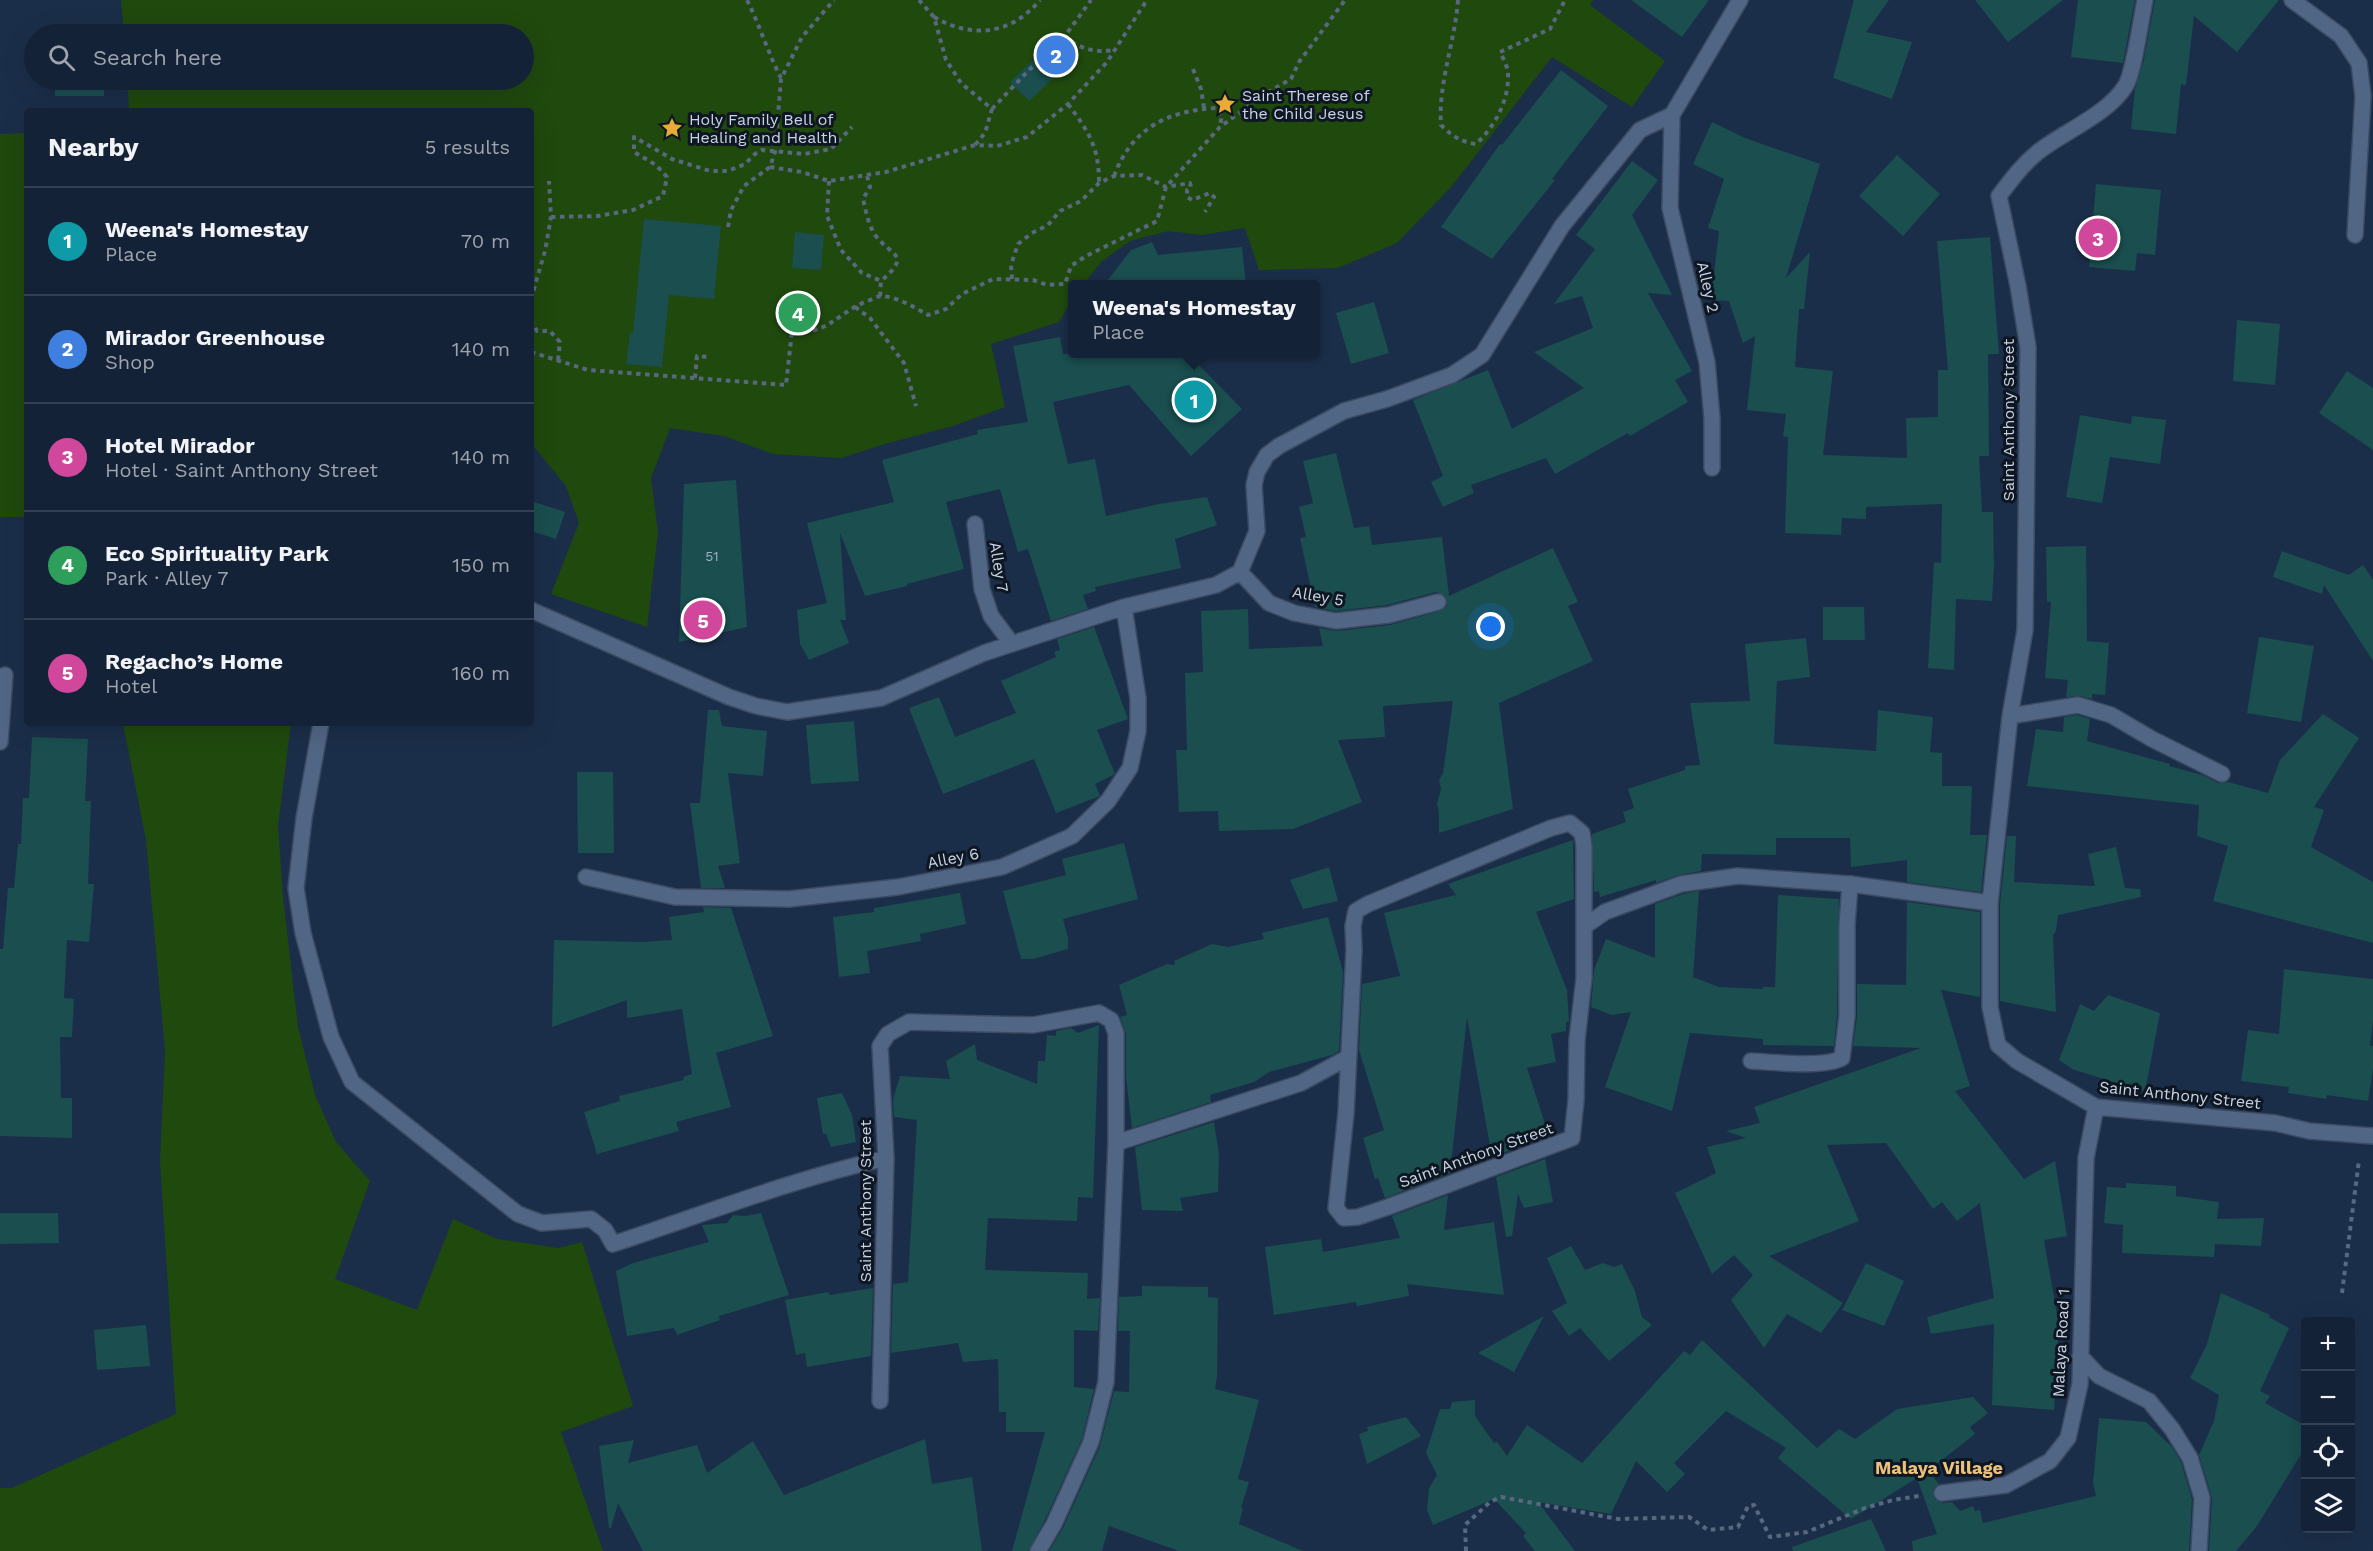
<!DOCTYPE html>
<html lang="en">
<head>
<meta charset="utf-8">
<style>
  :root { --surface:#142237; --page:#212f42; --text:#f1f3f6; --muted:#9da4ad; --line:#333f52; --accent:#e9ab38 }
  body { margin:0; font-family:"Work Sans",sans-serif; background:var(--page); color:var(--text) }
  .controls { position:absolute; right:18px; bottom:18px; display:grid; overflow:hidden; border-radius:6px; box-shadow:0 6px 24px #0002 }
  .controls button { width:54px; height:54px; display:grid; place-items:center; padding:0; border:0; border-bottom:2px solid var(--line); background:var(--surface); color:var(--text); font:30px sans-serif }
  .you { position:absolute; left:1491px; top:627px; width:21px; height:21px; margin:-15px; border:4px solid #fff; border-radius:50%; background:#1a73e8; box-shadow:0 0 0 9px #1a73e833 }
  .badge { display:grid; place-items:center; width:39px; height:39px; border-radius:50%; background:var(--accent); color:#fff; font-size:20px; font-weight:700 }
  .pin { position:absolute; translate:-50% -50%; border:3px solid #fff; box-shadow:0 2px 6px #0006 }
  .popup { position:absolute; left:1068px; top:280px; width:252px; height:78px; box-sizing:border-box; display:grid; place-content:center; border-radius:6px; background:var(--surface); filter:drop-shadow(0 2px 4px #0005); font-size:20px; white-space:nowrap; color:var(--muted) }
  .popup b { font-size:22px; color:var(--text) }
  .popup::after { content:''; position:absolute; left:50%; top:100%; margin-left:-12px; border:12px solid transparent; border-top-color:var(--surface) }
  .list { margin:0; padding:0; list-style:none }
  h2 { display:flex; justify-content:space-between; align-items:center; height:78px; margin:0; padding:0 24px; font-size:26px }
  h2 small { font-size:20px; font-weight:400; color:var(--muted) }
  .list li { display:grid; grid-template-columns:39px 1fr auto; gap:18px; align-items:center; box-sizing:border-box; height:108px; padding:0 24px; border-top:2px solid var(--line) }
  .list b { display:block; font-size:22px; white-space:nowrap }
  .list p { margin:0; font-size:20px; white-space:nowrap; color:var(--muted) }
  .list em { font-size:20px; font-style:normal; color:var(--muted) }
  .icon { flex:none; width:33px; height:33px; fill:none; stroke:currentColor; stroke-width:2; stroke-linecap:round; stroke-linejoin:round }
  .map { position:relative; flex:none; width:2373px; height:1551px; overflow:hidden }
  .search { position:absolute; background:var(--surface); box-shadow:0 6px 24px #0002; left:24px; top:24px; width:510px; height:66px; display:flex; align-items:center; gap:15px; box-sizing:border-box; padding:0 21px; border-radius:33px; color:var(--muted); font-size:22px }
  .panel { position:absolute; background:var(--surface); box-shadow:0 6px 24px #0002; left:24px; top:108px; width:510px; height:618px; border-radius:6px }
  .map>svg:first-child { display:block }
  .green { fill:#20490e }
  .building { fill:#1a4e4f }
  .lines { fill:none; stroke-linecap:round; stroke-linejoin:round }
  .lane-casing { stroke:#3c4a62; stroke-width:18 }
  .street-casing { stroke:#3c4a62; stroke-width:18 }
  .path { stroke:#57687f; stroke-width:4; stroke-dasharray:4.5 4.5; stroke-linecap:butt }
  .lane { stroke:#516685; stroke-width:15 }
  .street { stroke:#516685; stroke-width:15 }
  .labels { text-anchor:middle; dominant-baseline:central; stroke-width:6; stroke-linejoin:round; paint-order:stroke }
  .number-label { font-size:14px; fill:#9cb2c0 }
  .poi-label { font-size:16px; fill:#c8d4e6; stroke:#0e1622; text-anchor:start }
  .street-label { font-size:16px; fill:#c8d4e6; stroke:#0e1622 }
  .neighbourhood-label { font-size:18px; font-weight:bold; fill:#ecc17c; stroke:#0e1622 }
</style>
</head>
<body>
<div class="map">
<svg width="2373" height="1551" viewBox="0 0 2373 1551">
  <rect width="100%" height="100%" fill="#1b2e49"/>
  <path class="green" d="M121,0h1472l-3,5 75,56 -33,46 -80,-50 -100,129 -55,57 -59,25 -79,2 -14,-42 -44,7 -33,-4 -38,10 -29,21 -17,22h-12v15l-13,23 -68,22 14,63 -52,19 -65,17 -47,15 -68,-4 -49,-18 -54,-8 -19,50 7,54 -11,95 -96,-33 28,-71 -13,-37 -35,-43v-332h-402l-2,-31h397v-46h-400z
    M27,133v384h-27v-383z
    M123,723h168l-13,103 5,71 15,130 17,68 21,47 34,39 -35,98 82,31 36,-91 44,20 61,9 24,-6 51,164 -72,26 42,119h-603v-63h12l164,-74 -16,-253 5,-111 -19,-210z"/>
  <path class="building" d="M1631,0h78l-27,37z
    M1854,0h35l-23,32 46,10 -20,57 -59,-21z
    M1975,0h88l-55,42z
    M2078,0h57l-12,63 -52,-6z
    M2155,0h124l-42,52 -43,-36 -8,69 -5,-1 -5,50 -45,-5 4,-40 9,-30z
    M1060,35l18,19 -49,47 -19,-19z
    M1561,70l47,36 -56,73 3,1 -63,79 -51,-32 59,-83 2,1z
    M55,80h49v16h-49z
    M1712,122l33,16 75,26 -34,114 24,-26 -6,57h-5l-4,58 38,4 -10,84 84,3 -1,-40 32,-1v-47h10l-11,-129 53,-4 9,117h-11l1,102h-10l3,56h11l1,54 -2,35 -36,-2 -2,71 -26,-2 6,-106 7,1 1,-59 -76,3v12l-24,-1 -1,17 -56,-2 3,-96 -5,-1 3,-22 -39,-4 8,-74 -12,7 -14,-42 -18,-1 8,-69 -11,-3 16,-49 -31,-15z
    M1897,155l43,39 -37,42 -44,-40z
    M1632,161l26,19 -26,35 40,80 -24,-2 44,78 -17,9 13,22 -58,34 -2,-3 -73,41 -9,-16 -75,27 3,8 -31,14 -12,-25 12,-6 -30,-76 75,-30 24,59 72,-41 -50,-36 59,-24 -11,-32 -28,8 41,-55 -19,-14z
    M2096,184l65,6 -6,65 -18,-2 -2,18 -46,-4z
    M644,219l77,7 -7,73 -45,-4 -7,72 -36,-3 4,-31h3z
    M795,232l29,3 -3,35 -29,-2z
    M1152,242l6,13 84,-8 4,38h-142l27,-35z
    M1374,302l15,51 -38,11 -15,-51z
    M2237,320l43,4 -5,61 -42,-4z
    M1060,337l3,17h125l54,55 -51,47 -62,-71 -76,17 15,62 27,-5 11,57 53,-12 48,-7 10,28 -42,14 6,29 -86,19 1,4 -13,4 5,14 -37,12 -23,-72 -10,3 -18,-63 -54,13 18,67 -57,15v2l-42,10 -25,-63 6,87h-6l9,23 -40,17 -9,-16 -3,-34 30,-7 -20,-80 87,-21 -12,-42 96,-26 -1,-4 51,-8 -15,-76z
    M2347,371l26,17v62l-54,-37z
    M2080,415l51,9 1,-8 34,4 -6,44 -50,-7 -8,46 -36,-6z
    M1336,453l18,75 15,-2 3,19 70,-8 7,59 104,-48 25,54 -10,4 25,55 -94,42 14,106 -74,24v-20l-2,-10 4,-14 -2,-9 4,-7 10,-72 -70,5 2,31 -47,3 24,62 -69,27 -74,2 -1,-20 -39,1 -3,-62h11l-2,-77 18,-1 -2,-61 47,-2 1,40 74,-3 -4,-18 18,3 53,-6 50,-14 7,-6 -2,-9 -9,-4 -49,13 -51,6 -21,-4 -15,-69 6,-1 -7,-30 14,-4 -10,-42z
    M736,480l11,147 -68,15 5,-158z
    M531,501l34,11 -9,27 -25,-8z
    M2086,546l1,95 22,2 -4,52 -13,-1v5l-12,-3 -14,1 2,-17 -23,-2 6,-76h-4l-1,-55z
    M2282,551l67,24 14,-10 10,15v81l-49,-76 -2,9 -49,-17z
    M1823,607h41l1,33h-42z
    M1094,627l34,92 -31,11 18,44 -20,10 5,12 -44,17 -22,-54 -91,35 -34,-86 30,-11 16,40 61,-24 -15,-32 55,-24 -2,-5 6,-2 -3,-11z
    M2259,637l55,9 -13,76 -54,-9z
    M1806,638l4,39 -33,4 -3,63 102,7 2,-41 55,7 -3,35 12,1v33h30l-2,49h17l-6,57 -74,-10v-22l-56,7 -1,-29h-74v17l-74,-1 -1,17 -23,4 -22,8v-3l-56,17 -1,-6 -5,1 -2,-58 34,-12 -3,-10 11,-4 -6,-19 57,-19v-4l15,-1 -10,-62 60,-2 -5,-57z
    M708,710h11l3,16 45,5 -4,45 -35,-3 12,90 -22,3 7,22h-24l-11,-85h10z
    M2323,714l36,24 -45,69 10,3 -13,37 62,35v61l-160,-42 15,-55 -31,-10 2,-31 -172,-19 9,-57 27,3 1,-15 13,-2 13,4 -3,22 83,23 -1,2 33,9 16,8 10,-1 40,11 12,-33z
    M854,721l5,60 -48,3 -5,-59z
    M32,737l56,2 -3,62h6l-3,83h6l-5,58 -22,-2 -3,58 10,1 -2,38h-12l1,61h11v40l-72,-2v-187h3l5,-61h6l4,-44h3l2,-46h6z
    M577,772h36l1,81h-36z
    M2007,836h9l-2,46 81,4 -7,-32 28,-7 9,41 15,1 1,8 -83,18 -2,16 -3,4 3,77 -56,-11v-97z
    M1573,840l1,59 -38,13 31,78 2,32h-3v9l-15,3 5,28 -29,6 21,65 -8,2 1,4 -49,18 -25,-140 -17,156 -65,25 -7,-20 -3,1 -12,-41 21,-8 -25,-80 3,-66 38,-8 -16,-63 72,-18 -8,-11z
    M1124,843l14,56 -75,20 5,19v11l-35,10h-12l-18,-68 63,-16 -4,-16z
    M1329,867l9,34 -35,8 -13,-29z
    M1699,891l-6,86 26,10 44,2v-2h12l3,-92 61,4 -2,116 -3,31 -71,-1v-6l-73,-6 -18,78 -67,-24 26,-75 -19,3 -21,-8 3,-37 12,-31 49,19v-54l28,-10z
    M960,893l6,31 -46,10 1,7 -54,10 3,22 -31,4 -6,-60 41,-5v-4z
    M1907,902l73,10v85l-39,-7 29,96 -15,5 69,88 31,-18 12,75 -23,4 15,86 -5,84 -62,-5 2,-81 -63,10 -4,-17 67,-19 -14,-95 -23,18 -15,-19 -9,7 -47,-66 -59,2 32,76 -90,35 74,47 -22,30 -34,-19 -23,34 -33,-48 22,-25 -19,-20 -22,19 -37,-81 41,-20 -9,-26 39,-9 -20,-7 34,-8 -6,-16 167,-59 -68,-2 4,-29v-33l49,1z
    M703,907l28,1 42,128 -57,17 15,54 -55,15 3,9 -82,23 -13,-42 36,-11 -1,-5 65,-16 -1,-3 9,-3 -10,-65 -55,9v-18l-75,27 2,-87 88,2 30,-2 -3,-23 35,-5z
    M1328,917l15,55 -4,79 -7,4 -63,17 -15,10 -44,13 1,7 -79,26 -6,-51v-44l-6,-16 7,-2 -8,-30 48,-21 8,1 -1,-4 38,-17 16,3 36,-8 -2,-6z
    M2284,969l89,10v42l-3,25h3v23l-5,32 -41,-6 -1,4 -38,-6 1,-6 -48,-6 7,-51 31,4z
    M2108,995l52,18 -15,79 -73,-23 -13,-9 21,-56 14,7z
    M1099,1025l-6,173 -15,-1 -1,24 -89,-3 -3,52 103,3 -1,26 13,-1 -2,33 -24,-1v57l20,2 -12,50 -37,81 -17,31h-16l33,-119h-39v-20h-7l-1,-53 -35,3 -5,-19 -67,10 2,-69 15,-2 9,-162 -23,-3 -1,-18 7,-23 50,3 -4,-18 29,-17 2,16 60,24 1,-23h7l2,-26 9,1v-5l15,-3 7,5z
    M842,1093l10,22 4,27 -25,5 -5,-13h-3l-6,-36z
    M1214,1122l5,33 -1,37 -38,6 3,13 -41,-1 -7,-63z
    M1545,1159l8,43 -29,6 -6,-14 -6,42 -6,1 -10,-60z
    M2126,1183l50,3v10l43,6 -2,17 47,-1 -3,28 -46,-2 -1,13 -92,-4 1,-28 -19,-2 3,-36 19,1z
    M1448,1195l-4,35 50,-8 10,73 -97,-11 2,12 -52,10 -1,-4 -82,13 -9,-68 56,-8 2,13 77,-14 -8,-22z
    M0,1213h58l1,30 -59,1z
    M761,1213l28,82 -70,21 1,4 -43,15 -3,-7 -47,8 -11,-65 17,-8 76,-21 -7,-17 25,-2 6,-8 12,1z
    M1571,1246l14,24 18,-7 11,4 8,-3 13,27 7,26 10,8 -43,36 -29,-33 -11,8 -17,-25 15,-8 -20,-45z
    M1866,1263l38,18 -20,45 -42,-16z
    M1142,1286l66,1v10l10,1 -1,78 -2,13 44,11 -21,79 11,3 -8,26h2l-4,16 64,27h-124l-70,-25 -7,25h-53l14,-23 37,-82 14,-55 15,1 1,-61h-12l1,-34 23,-1z
    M873,1288l-2,68 -64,11 -2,-14 -9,2 -11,-55 43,-8 2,3z
    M2221,1293l49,22 -1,2 20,11 -29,63 10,5 -5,7 41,23v20l-49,80 -21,25h-27l3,-53 -13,-43 15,-34 5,-26 -29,-17 17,-34z
    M1544,1316l-30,56 -36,-19z
    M146,1325l4,41 -53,4 -3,-40z
    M1702,1340l115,108 22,-19 16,10 42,-30 76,-12 15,16 -18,14 5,7 -47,37 11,13 -6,6 2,9 8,4 9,-1 8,9 13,-5 2,5 5,-1 3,13 113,-27 -3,-13 6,-65 47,4 26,25 9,15 11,37 -3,52h-276l-1,-10 25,-7 -20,-56 -66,41 -73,-61 8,-10 -60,-37 -52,52 11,11 -18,18 -31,-31 -25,53 -73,-12 37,49h-40l-12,-15 3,-3 -32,-34 -61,26 -6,-15 2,-22 8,-13 -11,-22 14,-44h10l2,-7 23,-2v16l19,27 3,-1 10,14 20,-31 55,38 102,-112 6,4z
    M1406,1417l15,19 -54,28 -8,-30 9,-3 -1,-4z
    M925,1439l7,45 40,-7 10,74h-339l-25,-48 -7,25h-2l-10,-82 35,-6 -6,23 69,-18 10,28 46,-32 31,54z
    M1871,1519l15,32h-93l-1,-4z"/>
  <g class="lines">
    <defs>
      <path id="lane" d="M2292,0l49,36 18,27 4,33 -8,139
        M1751,1061c22,1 73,7 91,-3l5,-42v-91l3,-41"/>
      <path id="street" d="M2145,0c-4,19 -11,71 -19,85 -17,29 -63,47 -88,67 -16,13 -27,28 -39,44l19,90 10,61 -3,283 -15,86 -20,187v104l8,38 19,16 79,46 179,16 34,8 64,5
        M1672,115l-2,93 37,154 5,56v50
        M975,524l7,65 9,27 21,28
        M1240,572l29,31 25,10 42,8 53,-6 49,-13
        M531,610l198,87 27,9 31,6 94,-14 103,-45 140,-46 92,-22 24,-13 17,-41 -3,-46 3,-13 10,-17 12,-9 65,-35 43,-12 65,-24 30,-20 80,-129 78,-96 32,-15 68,-115
        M2010,716l68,-11 33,10 41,24 70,35
        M321,723l-17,95 -8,70 7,45 28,104 21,45 166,132 24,9 49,-4 14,11 8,14c91,-30 180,-65 273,-86
        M0,742l5,-67
        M1570,823l12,10 2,13v132l-7,62 -1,60 -4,38 -184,69 -30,10 -14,1 -8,-10 10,-95 8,-163 -1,-24 3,-15 12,-7 183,-76z
        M586,877l89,20 114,2 109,-12 104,-20 70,-31 36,-35 22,-33 8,-37v-33l-14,-91
        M1585,926l20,-14 76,-28 57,-8 112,8 140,19
        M1116,1143l185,-60 46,-25
        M2080,1356l19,20 50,25 23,28 18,29 12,40 -3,53
        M880,1401l6,-243 -6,-112 8,-12 21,-12 124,3 66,-12 12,7 5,13v110l-10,239 -15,60 -37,82 -16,27
        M1942,1493l64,-8 44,-24 18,-23 12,-54 6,-226 10,-51"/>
    </defs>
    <use href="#lane" class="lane-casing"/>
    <use href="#street" class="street-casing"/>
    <path class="path" d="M747,0c13,26 21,53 34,78
      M919,0l15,17 12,43 15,23 31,26 -7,24 -10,12
      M1458,0c-3,42 -20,83 -17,125 11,11 20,17 35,19 19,-18 33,-43 32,-70 0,-7 -5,-16 -8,-22l50,-23 15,-29
      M934,17c38,22 77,18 106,-17
      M1065,36c14,13 30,17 49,14
      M1193,69l8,20 3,19
      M1068,104c21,28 31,43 31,79
      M992,109l34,-36 39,-37 26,-36
      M770,167l32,5 27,9 57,-9 89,-27 22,1 30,-9 41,-33 39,-42 38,-59 3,-3
      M867,176l3,11 -7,12c3,12 5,25 12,36 17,22 37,19 6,46l-1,15
      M1114,176c18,-48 53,-65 102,-68l6,6 -2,13
      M829,181l-2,35 14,34 21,23 19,8
      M551,217l47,-1 35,-6 30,-14 4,-19 -11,-12 -22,-13v-15l38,22 38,12h18l17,-7 10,-10 7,-4 42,4 27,-5 21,-22
      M728,227l3,-17 13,-24 26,-19 5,-15 6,-73 21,-42 32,-37
      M1012,279l-1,-14 7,-21 14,-11 16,-8 12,-14 21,-10 18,-18 15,-7 28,-1 24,12 24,-4 1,4 -4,3v7l5,3 18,-7 4,4 -9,15
      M531,299l14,-48 6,-34 -2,-36
      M855,307l15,11 34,45 12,43
      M531,320l6,11h13l10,11 -2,18
      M786,330c43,7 47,-15 81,-29 4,-1 9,-4 13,-5 16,0 34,11 48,19l18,-6 16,-15 31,-15 40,1 14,5 18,-1 6,-18 15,-10 71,-35 9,-34 54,-60 45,-33 26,-15 8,-17 46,-62
      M531,352l57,18 198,15 6,-54
      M695,378l2,-22 12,1
      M2342,1293l17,-133
      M1466,1551l-1,-26 25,-23 11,-5 117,22 71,-2 19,13 30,-3 10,-21 6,-1 16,32 37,-5 58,-24 28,-8 26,-4"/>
    <use href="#lane" class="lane"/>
    <use href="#street" class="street"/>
  </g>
  <defs>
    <symbol id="sight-bare" viewBox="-9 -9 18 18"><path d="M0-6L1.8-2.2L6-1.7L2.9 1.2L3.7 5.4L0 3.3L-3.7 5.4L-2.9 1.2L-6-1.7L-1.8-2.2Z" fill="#e9ab38" stroke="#0e1622" stroke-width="2.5" paint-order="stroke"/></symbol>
  </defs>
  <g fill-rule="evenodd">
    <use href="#sight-bare" x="1210" y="89" width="30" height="30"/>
    <use href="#sight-bare" x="657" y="113" width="30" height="30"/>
  </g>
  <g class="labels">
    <g class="number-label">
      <text x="712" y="556">51</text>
    </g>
    <g class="poi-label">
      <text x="1242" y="95">Saint Therese of<tspan x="1242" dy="18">the Child Jesus</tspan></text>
      <text x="689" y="119">Holy Family Bell of<tspan x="689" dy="18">Healing and Health</tspan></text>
    </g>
    <g class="street-label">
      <text transform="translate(1708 287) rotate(77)">Alley 2</text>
      <text transform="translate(2008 420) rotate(-90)">Saint Anthony Street</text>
      <text transform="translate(999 567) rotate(81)">Alley 7</text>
      <text transform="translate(1318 596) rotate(10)">Alley 5</text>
      <text transform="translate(953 858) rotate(-11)">Alley 6</text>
      <text transform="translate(2180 1095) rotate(6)">Saint Anthony Street</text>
      <text transform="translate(1476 1155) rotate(-20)">Saint Anthony Street</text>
      <text transform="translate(865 1201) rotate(-90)">Saint Anthony Street</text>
      <text transform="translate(2061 1343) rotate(-87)">Malaya Road 1</text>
    </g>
    <g class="neighbourhood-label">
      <text x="1939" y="1467">Malaya Village</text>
    </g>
  </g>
</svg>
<div class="controls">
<button>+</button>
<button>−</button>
<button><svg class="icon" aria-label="locate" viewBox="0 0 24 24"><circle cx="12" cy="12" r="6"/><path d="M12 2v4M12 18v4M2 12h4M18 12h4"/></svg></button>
<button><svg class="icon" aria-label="layers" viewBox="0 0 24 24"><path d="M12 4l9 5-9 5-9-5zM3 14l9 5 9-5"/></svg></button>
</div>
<div class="you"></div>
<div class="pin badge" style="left:1194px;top:400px;background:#0f9aa8">1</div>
<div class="popup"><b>Weena's Homestay</b>Place</div>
<div class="pin badge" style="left:1056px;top:55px;background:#3f7fe0">2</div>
<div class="pin badge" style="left:2098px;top:238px;background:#d1479c">3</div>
<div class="pin badge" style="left:798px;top:313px;background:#2e9e5b">4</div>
<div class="pin badge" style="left:703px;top:620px;background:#d1479c">5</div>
<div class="search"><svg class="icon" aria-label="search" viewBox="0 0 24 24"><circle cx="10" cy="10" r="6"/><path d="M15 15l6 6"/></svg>Search here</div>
<section class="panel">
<h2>Nearby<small>5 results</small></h2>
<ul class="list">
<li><span class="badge" style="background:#0f9aa8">1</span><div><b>Weena's Homestay</b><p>Place</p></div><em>70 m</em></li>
<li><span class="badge" style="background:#3f7fe0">2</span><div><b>Mirador Greenhouse</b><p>Shop</p></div><em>140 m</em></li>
<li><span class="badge" style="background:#d1479c">3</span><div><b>Hotel Mirador</b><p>Hotel · Saint Anthony Street</p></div><em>140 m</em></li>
<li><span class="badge" style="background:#2e9e5b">4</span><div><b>Eco Spirituality Park</b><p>Park · Alley 7</p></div><em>150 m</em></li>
<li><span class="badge" style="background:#d1479c">5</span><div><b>Regacho’s Home</b><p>Hotel</p></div><em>160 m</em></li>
</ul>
</section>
</div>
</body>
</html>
